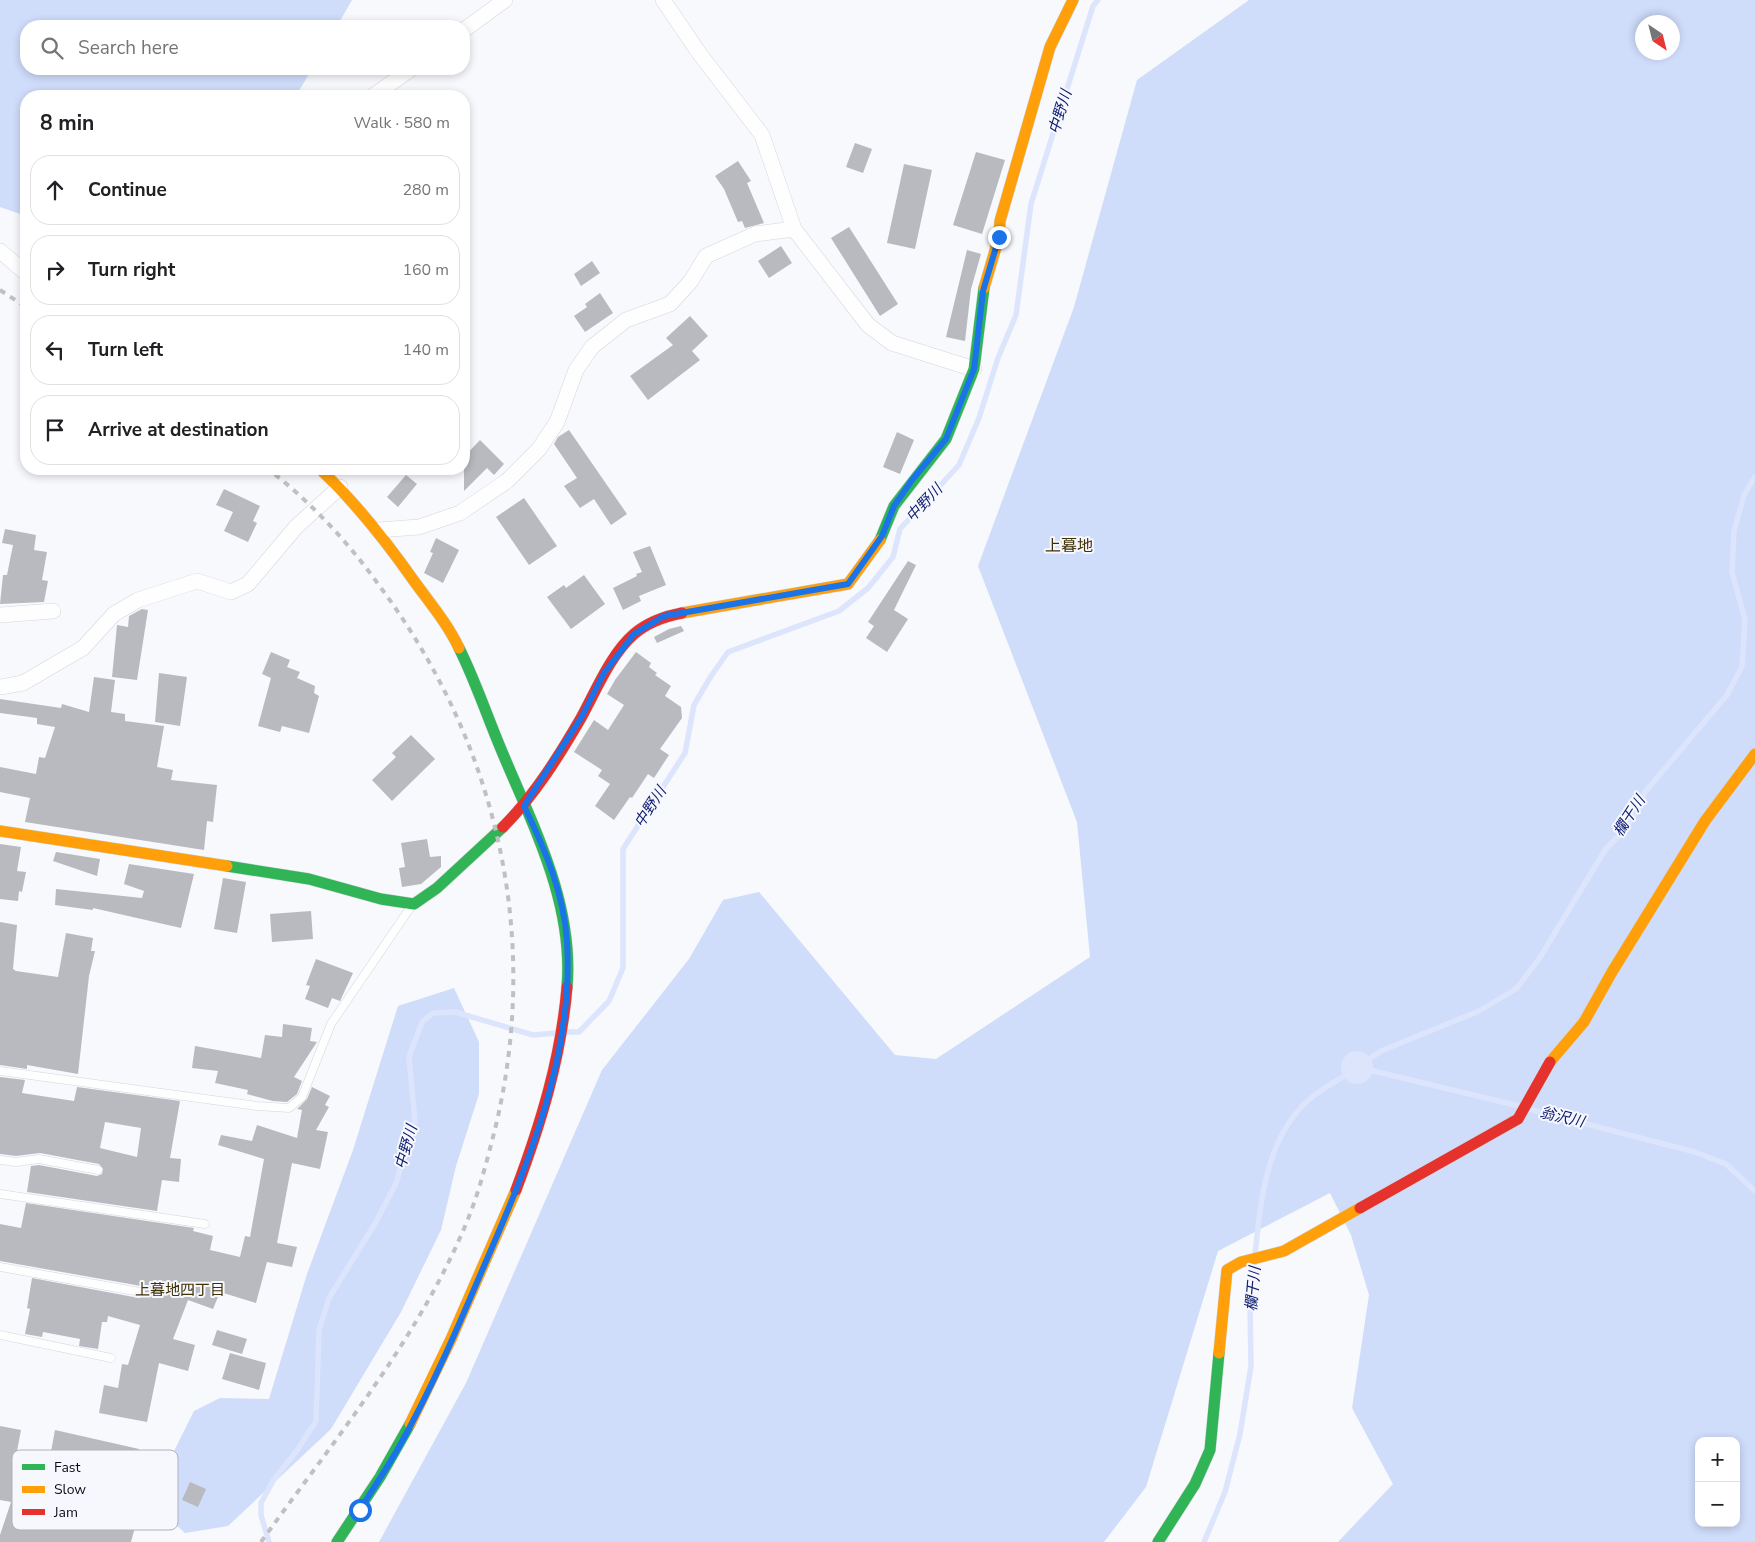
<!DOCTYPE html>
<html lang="en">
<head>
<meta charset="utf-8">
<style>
  :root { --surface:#fff; --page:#f2f2f2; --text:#202124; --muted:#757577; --line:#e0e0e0 }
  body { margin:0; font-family:"Nunito Sans","Noto Sans JP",sans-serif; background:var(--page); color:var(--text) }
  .controls { position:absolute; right:15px; bottom:15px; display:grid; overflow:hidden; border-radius:10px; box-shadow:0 2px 8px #0003 }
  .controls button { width:45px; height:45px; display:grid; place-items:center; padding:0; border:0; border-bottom:1px solid var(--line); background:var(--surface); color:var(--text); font:25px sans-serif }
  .compass { position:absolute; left:1635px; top:15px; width:45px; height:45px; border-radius:50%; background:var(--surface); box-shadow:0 2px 8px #0003; rotate:145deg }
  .stop { position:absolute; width:15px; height:15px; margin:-11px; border:4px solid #1a73e8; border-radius:50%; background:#fff }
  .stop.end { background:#1a73e8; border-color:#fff; box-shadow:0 1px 5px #0008 }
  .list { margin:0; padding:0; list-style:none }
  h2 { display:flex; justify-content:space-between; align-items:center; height:65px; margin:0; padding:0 20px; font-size:21px }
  h2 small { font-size:16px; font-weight:400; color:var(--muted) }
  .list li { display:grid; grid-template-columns:32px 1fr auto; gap:15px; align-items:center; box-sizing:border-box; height:70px; margin:0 10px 10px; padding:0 10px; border:1px solid var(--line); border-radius:20px }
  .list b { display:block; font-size:19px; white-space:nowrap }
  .list em { font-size:16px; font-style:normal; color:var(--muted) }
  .icon { flex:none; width:28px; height:28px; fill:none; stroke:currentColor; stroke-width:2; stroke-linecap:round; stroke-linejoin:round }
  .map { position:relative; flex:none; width:1755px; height:1542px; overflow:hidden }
  .search { position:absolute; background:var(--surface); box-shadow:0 2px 8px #0003; left:20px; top:20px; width:450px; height:55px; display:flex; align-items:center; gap:12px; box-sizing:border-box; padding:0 18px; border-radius:20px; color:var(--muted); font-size:19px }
  .panel { position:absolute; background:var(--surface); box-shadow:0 2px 8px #0003; left:20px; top:90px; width:450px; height:385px; border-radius:20px }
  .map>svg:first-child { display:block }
  .green { fill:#cfdcfa; fill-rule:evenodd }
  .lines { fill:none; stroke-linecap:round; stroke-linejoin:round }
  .stream { stroke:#dce5fc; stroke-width:5.5 }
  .river { stroke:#dce5fc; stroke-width:32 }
  .building { fill:#b8bac0; fill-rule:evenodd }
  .lane-casing { stroke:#d3d6dc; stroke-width:9 }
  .street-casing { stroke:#d3d6dc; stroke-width:16 }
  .fast-casing { stroke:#d3d6dc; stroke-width:12 }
  .slow-casing { stroke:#d3d6dc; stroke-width:12 }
  .jam-casing { stroke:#d3d6dc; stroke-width:12 }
  .lane { stroke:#fefeff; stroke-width:8 }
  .street { stroke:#fefeff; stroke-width:15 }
  .fast { stroke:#30b455; stroke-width:11 }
  .slow { stroke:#ff9f0a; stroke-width:11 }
  .jam { stroke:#e5322d; stroke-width:11 }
  .rail { stroke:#bfc0c1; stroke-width:4; stroke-dasharray:6 6; stroke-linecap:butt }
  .route { stroke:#1a73e8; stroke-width:6 }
  .labels { text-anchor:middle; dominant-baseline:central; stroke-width:4; stroke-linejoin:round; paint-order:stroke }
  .water-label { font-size:15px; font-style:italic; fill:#0d1b6e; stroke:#f6f8fd }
  .neighbourhood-label { font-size:15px; fill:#3f3006; stroke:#f6f8fd }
  .quarter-label { font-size:16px; fill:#3f3006; stroke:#f6f8fd }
  .key { fill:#f6f8fd; stroke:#afb2b8; stroke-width:1 }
  .key-label { font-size:14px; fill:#0a0d16 }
</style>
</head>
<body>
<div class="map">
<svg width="1755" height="1542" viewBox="0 0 1755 1542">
  <rect width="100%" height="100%" fill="#f7f9fc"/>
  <path class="green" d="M0,0h352l-15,26h-311v43h286l-16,27h-270v120l-26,-9z
    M1249,0h506v1542h-417l55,-58 -41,-76 17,-113 -18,-60 -21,-42 -112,58 -72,236 -42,55h-725l87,-159 136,-313 87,-111 34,-59 36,-8 136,163 41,4 154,-102 -13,-135 -99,-256 96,-259 63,-227zM1642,22h30v30h-30zM1699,1441h37v82h-37z
    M454,988l25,54v52l-23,72 -15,64 -40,82 -70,117 -103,97 -43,7 -24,-22 2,-38 31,-62 26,-13 49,1 38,-125 46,-124 45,-144z"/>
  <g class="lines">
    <path class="stream" d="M566,1032h13l30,-31 14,-33v-119l62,-96 9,-48 17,-29 17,-24 111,-41 29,-23 25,-31 7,-28 59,-64 20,-47 19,-60 18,-43 15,-111 62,-198 5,-6
      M1357,1067l24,-16 98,-40 37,-22 23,-30 66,-109c16,-16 34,-36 40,-58l82,-97 15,-29 3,-46 -13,-48 2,-41 10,-36 11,-18
      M1357,1067l162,39
      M1528,1109l167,43 31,12 29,27
      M1255,1254c6,-55 11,-119 57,-157 14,-11 30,-19 45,-29
      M269,1542l-8,-27v-12l13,-24 22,-27 20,-31 3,-91 10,-32 47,-76 20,-39 19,-62 -6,-64 13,-35 11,-9 22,-1 78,23 24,-2
      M1204,1542l21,-50 15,-58 11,-68 -1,-63 4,-40"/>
    <path class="river" d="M1357,1068v-1"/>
  </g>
  <path class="building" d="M855,143l17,6 -9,24 -17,-6z
    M976,152l29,8 -23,74 -29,-9z
    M738,161l13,20 -4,2 17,40 -19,5 -3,-7 -4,1 -14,-33 -9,-13z
    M904,164l28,6 -17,79 -28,-6z
    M849,227l49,77 -18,12 -49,-78z
    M781,246l11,17 -23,15 -11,-17z
    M967,250l14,4 -10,35 -6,52 -19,-4z
    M592,261l8,12 -19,13 -7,-12z
    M600,293l13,20 -28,19 -11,-16 13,-9 -2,-3z
    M690,316l18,20 -16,15 8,9 -52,40 -18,-24 43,-31 -7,-7z
    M569,430l58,84 -16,11 -17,-26 -14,9 -16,-22 13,-8 -23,-34 4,-7z
    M897,432l17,8 -14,34 -17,-7z
    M480,440l24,24 -10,11 -7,-7 -23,23v-34z
    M406,475l11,9 -19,23 -11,-10z
    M224,489l36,17 -7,15 4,2 -9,19 -24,-11 9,-19 -17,-7z
    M524,498l33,48 -28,19 -33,-48z
    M5,529l31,6 -2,15 13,2 -5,28 6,1 -4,21 -44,2 3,-29h4l6,-30 -11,-2z
    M436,538l23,12 -16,33 -19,-10 9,-20 -3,-1z
    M650,546l16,39 -27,11 2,5 -18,9 -10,-22 24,-12 -1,-2 6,-2 -9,-20z
    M908,561l8,4 -22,45 14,9 -21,33 -21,-14 8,-12 -6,-4z
    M584,575l21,29 -34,25 -24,-32 17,-12 2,3z
    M142,609l6,1 -11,70 -25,-3 5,-52 11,2 1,-11z
    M681,626l3,5 -27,12 -3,-6 15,-8z
    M271,652l19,8 -3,7 13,5 -3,6 18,8 -1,7 5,3 -10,37 -27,-7 -2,6 -22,-6 13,-48 -9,-4z
    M636,652l15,11 -2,4 8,6 -2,2 16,11 -6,10 16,11 1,11 -22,31 9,6 -15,23 -6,-4 -16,24 -2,-1 -16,23 -19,-14 15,-22 -12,-8 4,-6 -28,-18 20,-32 14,10 16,-25 -17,-11 8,-14z
    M159,673l28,4 -7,49 -25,-4z
    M94,677l21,3 -4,32 14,2v7l39,5 -7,41 16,3 -2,10 46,5 -4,37 -6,-1 -3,29 -179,-28 5,-24 -30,-6v-25l36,7 3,-17 6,1 10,-31 -18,-3v-6l-37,-5v-14l61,9 1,-4 27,8z
    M411,735l24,24 -43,42 -20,-21 24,-23 -4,-4z
    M427,839l3,18 11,-1v11l-20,17 -19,3 -3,-19 6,-1 -4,-24z
    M0,844l21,3 -4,24 9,1 -4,20 -3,-1 -1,10 -18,-2z
    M56,852l44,7 -3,17 -44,-15z
    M129,864l65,10 -13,54 -88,-20v2l-38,-5 1,-16 86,9 2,-7 -20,-7z
    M223,878l23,4 -9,51 -23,-4z
    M311,911l2,28 -41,3 -2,-28z
    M0,922l17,3 -4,44 3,2 42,6 8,-44 27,5 -2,13h4l-6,25 -11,98 -51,-9v4l-27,-4z
    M316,959l37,14 -13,28 -8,-3 -4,10 -23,-9 5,-13 -4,-1z
    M283,1024l29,4 -2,13 7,1 -23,35 8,4 -5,13 -10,8 -14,-1 -26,-7 1,-4 -33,-7 3,-12 -26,-3 3,-22 66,12 4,-23 17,2z
    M0,1077l25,3 -3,13 52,8 3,-14 103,14 -10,57 11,1 -2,23 -17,-2 -5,31 -130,-19 4,-26 8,-1 58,11 5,-2 1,-5 -4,-5 -59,-11 -24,3 -16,-2zM105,1122l36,6 -4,29 -37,-9z
    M312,1087l18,9 -5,9 4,2 -13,23 12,2 -8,37 -28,-6 -15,80 20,4 -5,20 -25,-5 -11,41 -36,-11 -7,17 -25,-9 -15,39 22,6 -7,26 -29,-8 -12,59 -48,-9 5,-28 14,3 4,-24 6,1 12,-40 -32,-9 -1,6h-5l-4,27 -19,-3 1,-7 -37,-7 -1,5 -17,-3 5,-25 -3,-1 5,-30 107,20 6,-3v-5l-4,-4 -141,-25v-37l21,4 5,-25 168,25 -1,3 20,5 -3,14 30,7 5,-21 5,1 14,-78 -46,-14 3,-10 31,6 5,-16 40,13 5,-28 -5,-1 10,-10z
    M217,1330l30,9 -5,15 -30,-9z
    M230,1353l36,10 -7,27 -37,-11z
    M0,1426l21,4 -4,21 33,6 5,-27 84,19 -15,67 13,4 -6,22h-131v-7l11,-33 -11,-2z
    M190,1482l16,7 -8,18 -16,-7z"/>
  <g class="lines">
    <defs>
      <path id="lane" d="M0,1071l257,35 32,2 13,-11 29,-73 81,-119
        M0,1160l16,2 23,-3 59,11
        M0,1194l205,30
        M0,1267l140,25
        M0,1335l111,23"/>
      <path id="street" d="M663,0l36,53 63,82 32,94 74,96 24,18 82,26
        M464,30l41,-30
        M373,96l38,-27
        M0,251l26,22
        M378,530l41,-3 41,-14 47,-32 32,-32 18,-27 19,-52 16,-23 34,-27 44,-16 21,-23 15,-25 49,-22 39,-5
        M0,615l53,-4
        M0,687l23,-4 60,-35 31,-34 24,-14 59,-19 34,11 17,-8 48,-57 44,-40"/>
      <path id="fast" d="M880,540l14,-34 52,-67 28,-70 10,-81
        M459,648c17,34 29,71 44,106 31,74 71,150 64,233
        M227,866l82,13 72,20 33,5 23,-16 66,-61
        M337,1542l43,-65 30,-53
        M1158,1542l37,-58 15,-34 9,-97"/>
      <path id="slow" d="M984,288l15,-51 1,-16 50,-174 23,-47
        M320,469c36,34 66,72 94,112 16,22 33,42 45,67
        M682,613l166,-29 32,-44
        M0,831l227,35
        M1550,1062l34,-40 28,-50 93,-151 50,-67
        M1219,1353l8,-83 14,-8 43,-11 76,-43
        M410,1424l41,-85 65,-149"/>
      <path id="jam" d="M503,827c31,-31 56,-71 78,-109 15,-27 29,-63 53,-84 13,-11 32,-18 48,-21
        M516,1190c25,-67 45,-132 51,-203
        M1360,1208l158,-89 32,-57"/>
    </defs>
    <use href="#lane" class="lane-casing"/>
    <use href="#street" class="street-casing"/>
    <use href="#fast" class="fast-casing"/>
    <use href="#slow" class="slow-casing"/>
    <use href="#jam" class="jam-casing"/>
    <use href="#lane" class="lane"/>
    <use href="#street" class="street"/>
    <use href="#fast" class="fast"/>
    <use href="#slow" class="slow"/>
    <use href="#jam" class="jam"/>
    <path class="rail" d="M0,290l26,17
      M261,1542c74,-103 159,-205 207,-323 11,-27 18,-55 25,-82 50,-194 6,-390 -112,-549 -32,-45 -70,-86 -113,-119"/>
  </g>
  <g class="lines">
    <path class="route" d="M360,1510c13,-22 28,-43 40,-65 32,-57 58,-118 84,-179 44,-101 90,-211 83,-324 -3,-48 -22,-93 -43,-136l57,-88 23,-45 30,-39 30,-18 184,-32 34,-48 12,-30 18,-26 34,-41 28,-70 9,-78 16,-54"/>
  </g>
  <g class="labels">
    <g class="water-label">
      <text transform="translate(1060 112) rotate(-73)">中野川</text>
      <text transform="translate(924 503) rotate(-47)">中野川</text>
      <text transform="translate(650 807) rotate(-57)">中野川</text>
      <text transform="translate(1629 816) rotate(-57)">欄干川</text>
      <text transform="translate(1562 1117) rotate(13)">翁沢川</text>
      <text transform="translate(406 1147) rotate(-74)">中野川</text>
      <text transform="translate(1253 1289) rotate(-85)">欄干川</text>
    </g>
    <g class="neighbourhood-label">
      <text x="180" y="1290">上暮地四丁目</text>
    </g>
    <g class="quarter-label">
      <text x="1069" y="546">上暮地</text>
    </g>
  </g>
  <rect x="12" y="1450" width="166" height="80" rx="8" class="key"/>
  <rect x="22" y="1464" width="23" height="6" fill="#30b455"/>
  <rect x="22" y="1486" width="23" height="7" fill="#ff9f0a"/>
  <rect x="22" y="1509" width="23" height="6" fill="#e5322d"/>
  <g class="key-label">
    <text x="54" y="1472">Fast</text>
    <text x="54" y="1494">Slow</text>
    <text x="54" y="1517">Jam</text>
  </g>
</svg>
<div class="controls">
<button>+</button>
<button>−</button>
</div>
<svg class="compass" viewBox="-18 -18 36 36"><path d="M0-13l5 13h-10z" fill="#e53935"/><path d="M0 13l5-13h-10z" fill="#757577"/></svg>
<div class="stop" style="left:360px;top:1510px"></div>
<div class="stop end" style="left:999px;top:237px"></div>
<div class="search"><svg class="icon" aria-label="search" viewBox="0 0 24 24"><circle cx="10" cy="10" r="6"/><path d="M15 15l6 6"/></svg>Search here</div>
<section class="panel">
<h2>8 min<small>Walk · 580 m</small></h2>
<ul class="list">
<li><svg class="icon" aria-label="ahead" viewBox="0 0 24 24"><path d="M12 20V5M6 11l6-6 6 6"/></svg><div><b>Continue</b></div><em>280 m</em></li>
<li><svg class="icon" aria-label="right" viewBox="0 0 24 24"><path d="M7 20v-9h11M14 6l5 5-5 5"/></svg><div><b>Turn right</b></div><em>160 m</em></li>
<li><svg class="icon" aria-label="left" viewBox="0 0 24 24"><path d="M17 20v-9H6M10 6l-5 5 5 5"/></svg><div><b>Turn left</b></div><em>140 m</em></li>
<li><svg class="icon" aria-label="arrive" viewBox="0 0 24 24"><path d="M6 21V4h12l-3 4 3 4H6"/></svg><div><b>Arrive at destination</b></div></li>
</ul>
</section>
</div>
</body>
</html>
